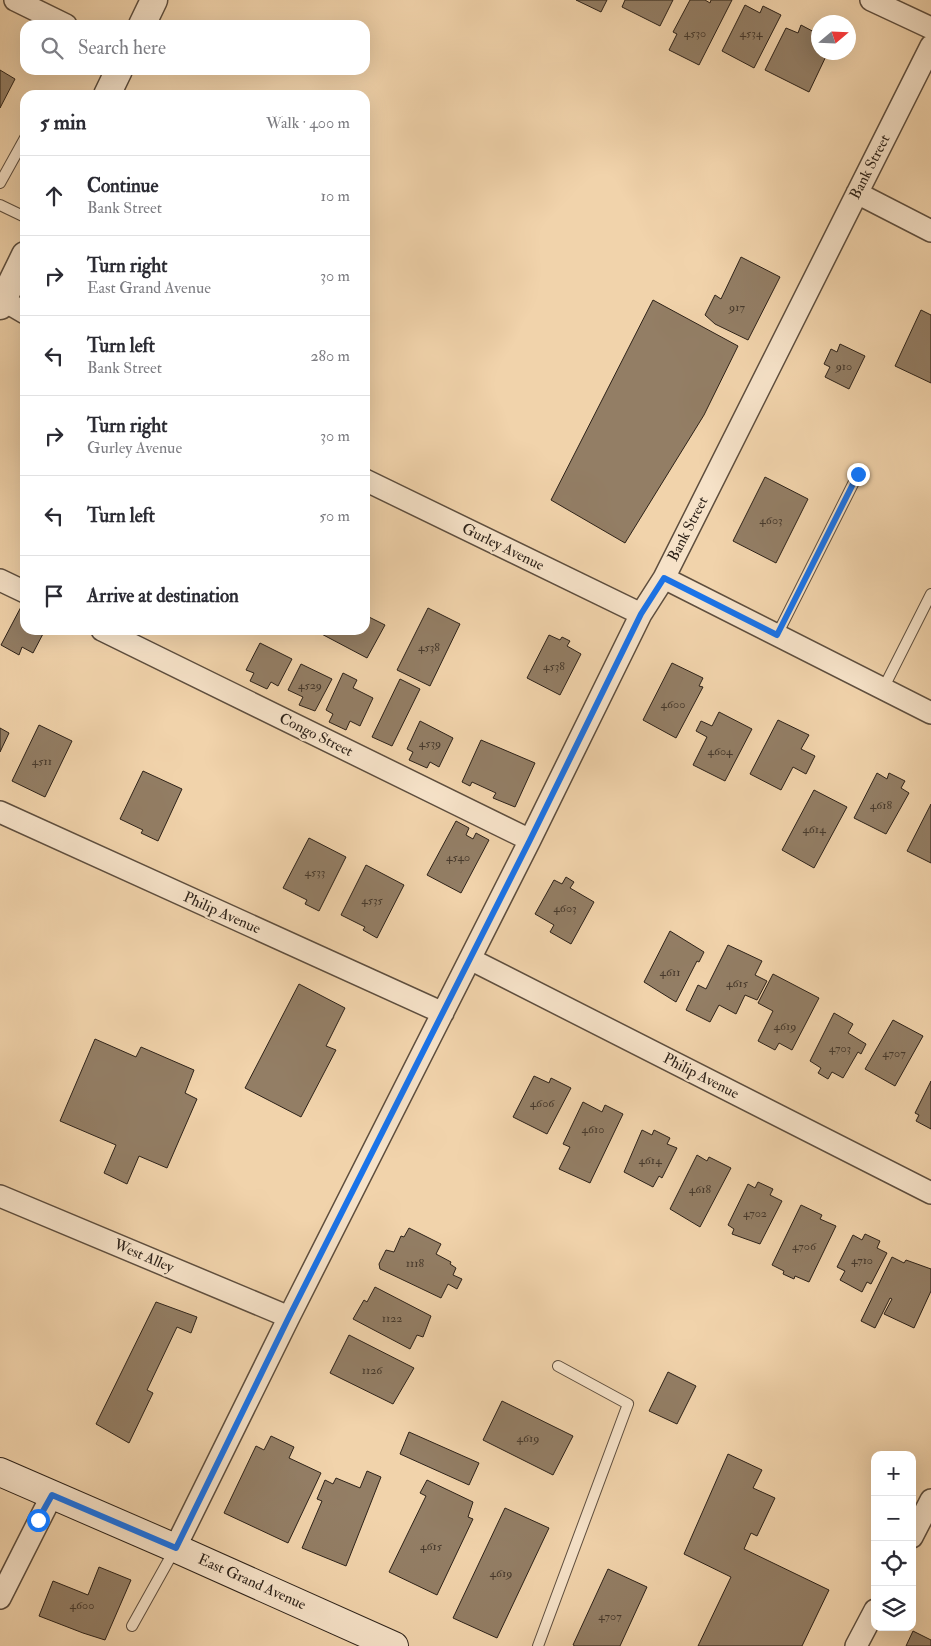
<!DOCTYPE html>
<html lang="en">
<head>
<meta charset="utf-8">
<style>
  :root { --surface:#fff; --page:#f2f2f3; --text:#2b2b33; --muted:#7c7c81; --line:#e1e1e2 }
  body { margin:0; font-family:"IM FELL Double Pica",serif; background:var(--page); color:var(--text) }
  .controls { position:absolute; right:15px; bottom:15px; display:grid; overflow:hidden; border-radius:10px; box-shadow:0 5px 20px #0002 }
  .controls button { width:45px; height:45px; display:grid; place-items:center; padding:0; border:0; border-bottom:1px solid var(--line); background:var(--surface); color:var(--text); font:25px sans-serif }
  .compass { position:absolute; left:811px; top:15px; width:45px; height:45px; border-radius:50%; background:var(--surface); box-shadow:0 5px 20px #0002; rotate:71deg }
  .stop { position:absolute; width:15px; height:15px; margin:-11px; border:4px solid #1a73e8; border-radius:50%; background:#fff }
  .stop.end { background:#1a73e8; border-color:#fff; box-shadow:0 1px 5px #0008 }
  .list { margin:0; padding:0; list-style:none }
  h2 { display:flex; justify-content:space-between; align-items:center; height:65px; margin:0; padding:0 20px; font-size:21px }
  h2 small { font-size:16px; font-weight:400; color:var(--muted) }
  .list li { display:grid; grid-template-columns:32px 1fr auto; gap:15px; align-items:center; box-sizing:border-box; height:80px; padding:0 20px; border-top:1px solid var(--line) }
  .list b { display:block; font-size:19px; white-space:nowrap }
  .list p { margin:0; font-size:16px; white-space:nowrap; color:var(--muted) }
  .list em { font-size:16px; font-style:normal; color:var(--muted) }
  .icon { flex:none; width:28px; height:28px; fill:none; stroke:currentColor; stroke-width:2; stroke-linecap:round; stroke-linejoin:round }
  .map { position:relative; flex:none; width:931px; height:1646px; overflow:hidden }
  .search { position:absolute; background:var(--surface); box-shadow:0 5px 20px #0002; left:20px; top:20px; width:350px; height:55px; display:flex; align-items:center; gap:12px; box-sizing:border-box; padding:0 18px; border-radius:15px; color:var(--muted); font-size:19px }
  .panel { position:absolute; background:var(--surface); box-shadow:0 5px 20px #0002; left:20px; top:90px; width:350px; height:545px; border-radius:15px }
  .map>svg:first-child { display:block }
  .building { fill:#937e65; stroke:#2d2219 }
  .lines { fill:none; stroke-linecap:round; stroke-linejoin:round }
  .service-casing { stroke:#5e4e3e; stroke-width:12 }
  .minor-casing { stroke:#5e4e3e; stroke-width:24 }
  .tertiary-casing { stroke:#5e4e3e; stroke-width:29 }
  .secondary-casing { stroke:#2d2219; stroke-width:30 }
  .service { stroke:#f6e2c8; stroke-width:10 }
  .minor { stroke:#f6e2c8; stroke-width:21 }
  .tertiary { stroke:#f6e2c8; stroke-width:26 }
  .secondary { stroke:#f6e2c8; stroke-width:28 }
  .route { stroke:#1a73e8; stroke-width:6 }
  .labels { text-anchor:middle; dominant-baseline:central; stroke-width:4.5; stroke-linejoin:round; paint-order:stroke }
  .number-label { font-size:12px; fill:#46392c }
  .street-label { font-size:15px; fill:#2d2219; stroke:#f6e2c8 }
</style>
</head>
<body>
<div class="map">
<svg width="931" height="1646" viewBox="0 0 931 1646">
  <rect width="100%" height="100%" fill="#f1d3ab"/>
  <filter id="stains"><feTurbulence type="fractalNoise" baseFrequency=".004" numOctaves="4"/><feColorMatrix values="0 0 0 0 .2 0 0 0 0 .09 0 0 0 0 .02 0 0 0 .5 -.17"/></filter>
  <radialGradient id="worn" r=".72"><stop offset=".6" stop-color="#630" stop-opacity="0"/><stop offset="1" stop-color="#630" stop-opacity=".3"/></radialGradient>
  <path class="building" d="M576,0h31l-6,12z
    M625,0h48l-13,26 -38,-19z
    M690,0h15l5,3 1,-3h21l-33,65 -30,-15 8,-16 -4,-2z
    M745,5l15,8 3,-7 18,9 -27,53 -32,-17z
    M801,25l17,9 -2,5 2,2v11h10l-19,40 -44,-22 21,-42 12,5z
    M0,70l15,9 -15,29z
    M741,257l39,20 -32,63 -33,-16 -10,-9 10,-20 6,4z
    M653,300l85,46 -34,69 -79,128 -74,-43z
    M921,310l10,5v68l-36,-17z
    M840,344l25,12 -16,33 -24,-12 5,-10 -6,-3 7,-15 6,3z
    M765,477l43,22 -32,64 -43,-22z
    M22,605l3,2v23h20l-12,23 -11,-6 -3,8 -18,-10z
    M428,608l32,16 -30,62 -33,-16z
    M365,615l20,10 -18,33 -53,-28h51z
    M549,635l11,5 2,-3 8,4 -3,5 14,8 -21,41 -33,-17z
    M260,643l32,16 -14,27 -7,-4 -4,7 -17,-8 4,-8 -8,-3z
    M672,663l31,15 -4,8 4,1 -27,51 -33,-18z
    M301,664l31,15 -17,32 -16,-6 4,-8 -15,-7z
    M343,673l14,7 -4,8 20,10 -13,28 -10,-5 -4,9 -17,-8 4,-8 -7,-4z
    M400,679l20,10 -28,57 -20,-9z
    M719,712l33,17 -27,52 -32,-16 14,-28 -11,-6 5,-10 11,5z
    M778,720l31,15 -8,14 14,7 -9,18 -13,-7 -12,23 -31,-16z
    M420,721l33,17 -14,29 -9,-5 -3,6 -18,-8 4,-8 -6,-3z
    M39,725l33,16 -27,56 -33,-16z
    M0,728l9,5 -9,19z
    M481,740l54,23 -20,44 -22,-9 3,-5 -24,-11 -2,4 -8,-4z
    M143,771l39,18 -24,52 -17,-8 2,-3 -23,-11z
    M877,773l10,6 2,-6 16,8 -4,7 8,5 -23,41 -32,-16z
    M814,790l33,17 -33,61 -32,-18z
    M931,804v59l-24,-12z
    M456,821l13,7 -3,7 7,4 3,-6 13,7 -28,53 -34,-18z
    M309,838l37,19 -27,54 -14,-7 2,-4 -24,-12z
    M366,865l38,20 -27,53 -14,-8 2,-3 -24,-12z
    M566,877l8,5 -4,6 24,14 -23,42 -21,-12 4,-7 -19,-11 19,-34 8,4z
    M670,931l34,21 -5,10 -2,-1 -21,41 -32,-20z
    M728,945l34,16 -7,14 12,6 -10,19 -12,-5 -9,19 -17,-9 -9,17 -24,-12 12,-25 8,4z
    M773,974l46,24 -27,52 -13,-7 -4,7 -17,-9 15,-30 -15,-8z
    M299,984l46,24 -19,38 10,4 -35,67 -56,-29z
    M834,1013l19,11 -5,9 18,11 -5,10 -3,-2 -15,26 -11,-6 -4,7 -10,-6 3,-5 -11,-7z
    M893,1020l30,16 -28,50 -30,-17z
    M95,1039l41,18 5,-10 53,23 -9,23 12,6 -30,69 -28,-12 -12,28 -23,-11 12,-28 -56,-24z
    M534,1076l15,7 2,-5 20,10 -24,46 -34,-17z
    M931,1081v48l-15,-8 3,-6 -4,-2z
    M583,1102l19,10 3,-7 18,9 -33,69 -31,-14 11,-22 -7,-3z
    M642,1130l10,5 2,-5 16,8 -3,6 10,4 -15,30 -3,-2 -6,11 -29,-15z
    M697,1155l10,6 2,-4 22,11 -31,59 -30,-18z
    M758,1182l15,7 -3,6 12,6 -22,43 -28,-10 2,-5 -6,-4 20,-41 7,4z
    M801,1205l21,10 -2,4 16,7 -27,56 -14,-6 -1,3 -11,-5 1,-3 -12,-6z
    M409,1228l32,16 -5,10 15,8 -1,2 6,4 -3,7 9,4 -5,10 -9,-5 -7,14 -61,-29 -1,-5 7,-14 8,2 7,-16 3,1z
    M865,1234l15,7 -3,7 10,5 -16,31 -4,-2 -5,10 -22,-12 5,-9 -8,-4 16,-32 9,5z
    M892,1257l12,6 2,-3 25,9v22l-17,37 -30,-14 8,-15 -2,-1 -15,30 -14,-7z
    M375,1287l56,29 -8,21 -6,-2 -7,14 -57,-30 11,-19 3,2z
    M156,1302l41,15 -6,16 -14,-6 -30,63 6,3 -24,50 -33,-19z
    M349,1335l65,33 -21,36 -63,-31z
    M668,1372l28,14 -19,38 -28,-13z
    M502,1401l71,35 -20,39 -70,-35z
    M409,1432l70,31 -10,22 -69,-31z
    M271,1436l23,11 -5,11 32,15 -33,70 -64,-30 32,-67 8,4z
    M728,1454l34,16 -9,18 22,10 -18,38 -6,-3 -7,16 85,41 -27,56h-104l33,-69 -47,-23z
    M367,1471l14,6 -35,89 -44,-18 20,-47 -5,-2 8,-19 8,4 3,-6 24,10z
    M427,1480l46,22 -5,15 5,2 -36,76 -48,-23 37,-76 -6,-3z
    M505,1508l44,20 -52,110 -44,-20z
    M99,1567l32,13 -26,60 -22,-7 -44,-17 14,-35 35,14z
    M608,1569l39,18 -27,59h-45l-2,-1z
    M913,1631l18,9v6h-25z"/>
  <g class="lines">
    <defs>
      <path id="service" d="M0,183l25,-45
        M0,205l25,12
        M777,635l81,-161
        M883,689l48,-95
        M132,1626l43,-77
        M538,1646l90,-242 -70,-38"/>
      <path id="minor" d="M15,0l51,25
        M871,0l60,28
        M857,193l74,38
        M3,300l22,13
        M365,480l276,134
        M664,578l267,135
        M0,580l25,12
        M102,630l428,210
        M0,812l443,201
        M470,959l461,234
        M0,1196l289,121
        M912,1537l19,-37
        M175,1548l114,-231 241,-477 111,-226 23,-36 267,-532
        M0,1598l52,-103
        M856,1646l19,-36"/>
      <path id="tertiary" d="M142,25l12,-25
        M107,95l12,-25
        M0,306l25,-51"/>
      <path id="secondary" d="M0,1472l175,76 219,98"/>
    </defs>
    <use href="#service" class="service-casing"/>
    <use href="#minor" class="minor-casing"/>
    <use href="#tertiary" class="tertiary-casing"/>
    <use href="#secondary" class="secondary-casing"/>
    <use href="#service" class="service"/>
    <use href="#minor" class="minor"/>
    <use href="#tertiary" class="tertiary"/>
    <use href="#secondary" class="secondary"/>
  </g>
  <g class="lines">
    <path class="route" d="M38,1520l14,-25 124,53 113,-231 241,-477 111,-226 23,-36 113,57 81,-161"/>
  </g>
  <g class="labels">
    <g class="number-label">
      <text x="695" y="33">4530</text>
      <text x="751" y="33">4534</text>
      <text x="737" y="307">917</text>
      <text x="844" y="366">910</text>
      <text x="771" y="520">4603</text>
      <text x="429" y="647">4538</text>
      <text x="554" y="666">4538</text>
      <text x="310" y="685">4529</text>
      <text x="673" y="704">4600</text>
      <text x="430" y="743">4539</text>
      <text x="720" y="751">4604</text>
      <text x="42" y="761">4511</text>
      <text x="881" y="805">4618</text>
      <text x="814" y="829">4614</text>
      <text x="458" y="857">4540</text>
      <text x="315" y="872">4533</text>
      <text x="372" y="900">4535</text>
      <text x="565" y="908">4603</text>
      <text x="670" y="972">4611</text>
      <text x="737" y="983">4615</text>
      <text x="785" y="1026">4619</text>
      <text x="840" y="1048">4703</text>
      <text x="894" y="1053">4707</text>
      <text x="542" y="1103">4606</text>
      <text x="593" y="1129">4610</text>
      <text x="650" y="1160">4614</text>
      <text x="700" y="1189">4618</text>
      <text x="755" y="1213">4702</text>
      <text x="804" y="1246">4706</text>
      <text x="862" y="1260">4710</text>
      <text x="415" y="1263">1118</text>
      <text x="392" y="1318">1122</text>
      <text x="372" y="1370">1126</text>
      <text x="528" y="1438">4619</text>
      <text x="431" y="1546">4615</text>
      <text x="501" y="1573">4619</text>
      <text x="82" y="1605">4600</text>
      <text x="610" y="1616">4707</text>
    </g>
    <g class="street-label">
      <text transform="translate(870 167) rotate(-63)">Bank Street</text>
      <text transform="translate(688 529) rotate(-63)">Bank Street</text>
      <text transform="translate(503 547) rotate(26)">Gurley Avenue</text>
      <text transform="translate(316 735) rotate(26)">Congo Street</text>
      <text transform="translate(222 913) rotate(24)">Philip Avenue</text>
      <text transform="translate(701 1076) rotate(27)">Philip Avenue</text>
      <text transform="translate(144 1256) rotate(23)">West Alley</text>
      <text transform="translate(252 1582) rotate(24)">East Grand Avenue</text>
    </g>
  </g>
  <rect width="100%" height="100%" filter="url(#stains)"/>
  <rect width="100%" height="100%" fill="url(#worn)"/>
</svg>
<div class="controls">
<button>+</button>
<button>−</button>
<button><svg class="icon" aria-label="locate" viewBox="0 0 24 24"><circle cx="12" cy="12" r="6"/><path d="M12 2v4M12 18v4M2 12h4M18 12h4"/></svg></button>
<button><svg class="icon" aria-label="layers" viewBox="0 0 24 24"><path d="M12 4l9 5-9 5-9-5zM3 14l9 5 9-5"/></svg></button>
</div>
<svg class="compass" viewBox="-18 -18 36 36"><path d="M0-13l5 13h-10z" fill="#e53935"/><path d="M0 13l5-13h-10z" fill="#7c7c81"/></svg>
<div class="stop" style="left:38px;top:1520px"></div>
<div class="stop end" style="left:858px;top:474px"></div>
<div class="search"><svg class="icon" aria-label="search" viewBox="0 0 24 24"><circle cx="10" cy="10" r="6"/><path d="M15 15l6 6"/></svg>Search here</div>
<section class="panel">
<h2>5 min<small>Walk · 400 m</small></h2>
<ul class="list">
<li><svg class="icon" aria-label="ahead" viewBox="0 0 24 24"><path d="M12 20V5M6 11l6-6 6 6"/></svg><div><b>Continue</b><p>Bank Street</p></div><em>10 m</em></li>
<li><svg class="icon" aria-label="right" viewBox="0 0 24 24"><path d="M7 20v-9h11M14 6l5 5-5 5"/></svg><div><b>Turn right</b><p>East Grand Avenue</p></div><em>30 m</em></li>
<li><svg class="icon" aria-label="left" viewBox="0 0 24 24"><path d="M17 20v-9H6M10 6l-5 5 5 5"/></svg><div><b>Turn left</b><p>Bank Street</p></div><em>280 m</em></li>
<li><svg class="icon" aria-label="right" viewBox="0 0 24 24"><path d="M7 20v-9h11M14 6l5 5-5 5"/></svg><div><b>Turn right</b><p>Gurley Avenue</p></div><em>30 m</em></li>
<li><svg class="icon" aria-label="left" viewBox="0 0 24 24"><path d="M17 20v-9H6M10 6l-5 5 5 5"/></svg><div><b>Turn left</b></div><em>50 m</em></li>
<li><svg class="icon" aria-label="arrive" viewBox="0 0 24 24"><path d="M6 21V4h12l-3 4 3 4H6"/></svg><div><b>Arrive at destination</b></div></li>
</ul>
</section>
</div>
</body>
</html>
